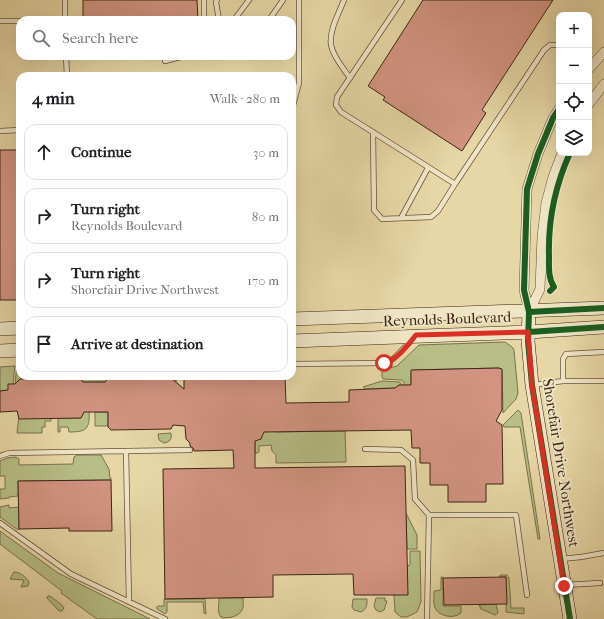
<!DOCTYPE html>
<html lang="en">
<head>
<meta charset="utf-8">
<style>
  :root { --surface:#fff; --page:#f6f6f6; --text:#202124; --muted:#757577; --line:#e0e0e0 }
  body { margin:0; font-family:"IM FELL French Canon",serif; background:var(--page); color:var(--text) }
  .controls { position:absolute; right:12px; top:12px; display:grid; overflow:hidden; border-radius:8px; box-shadow:0 4px 16px #0002 }
  .controls button { width:36px; height:36px; display:grid; place-items:center; padding:0; border:0; border-bottom:1px solid var(--line); background:var(--surface); color:var(--text); font:20px sans-serif }
  .stop { position:absolute; width:12px; height:12px; margin:-9px; border:3px solid #d93025; border-radius:50%; background:#fff }
  .stop.end { background:#d93025; border-color:#fff; box-shadow:0 1px 4px #0008 }
  .list { margin:0; padding:0; list-style:none }
  h2 { display:flex; justify-content:space-between; align-items:center; height:52px; margin:0; padding:0 16px; font-size:17px }
  h2 small { font-size:13px; font-weight:400; color:var(--muted) }
  .list li { display:grid; grid-template-columns:26px 1fr auto; gap:12px; align-items:center; box-sizing:border-box; height:56px; margin:0 8px 8px; padding:0 8px; border:1px solid var(--line); border-radius:12px }
  .list b { display:block; font-size:15px; white-space:nowrap }
  .list p { margin:0; font-size:13px; white-space:nowrap; color:var(--muted) }
  .list em { font-size:13px; font-style:normal; color:var(--muted) }
  .icon { flex:none; width:22px; height:22px; fill:none; stroke:currentColor; stroke-width:2; stroke-linecap:round; stroke-linejoin:round }
  .map { position:relative; flex:none; width:604px; height:619px; overflow:hidden }
  .search { position:absolute; background:var(--surface); box-shadow:0 4px 16px #0002; left:16px; top:16px; width:280px; height:44px; display:flex; align-items:center; gap:10px; box-sizing:border-box; padding:0 14px; border-radius:12px; color:var(--muted); font-size:15px }
  .panel { position:absolute; background:var(--surface); box-shadow:0 4px 16px #0002; left:16px; top:72px; width:280px; height:308px; border-radius:12px }
  .map>svg:first-child { display:block }
  .green { fill:#b7be86; stroke:#7a724e }
  .building { fill:#d29481; stroke:#3e2516 }
  .lines { fill:none; stroke-linecap:round; stroke-linejoin:round }
  .lane-casing { stroke:#68523a; stroke-width:6 }
  .street-casing { stroke:#68523a; stroke-width:10 }
  .secondary-casing { stroke:#3e2516; stroke-width:14 }
  .lane { stroke:#efe5c5; stroke-width:4.5 }
  .street { stroke:#efe5c5; stroke-width:9 }
  .secondary { stroke:#efe5c5; stroke-width:13 }
  .cycleway-casing { stroke:#efe5c5; stroke-width:8 }
  .cycleway { stroke:#1b5e20; stroke-width:6 }
  .route { stroke:#d93025; stroke-width:5 }
  .labels { text-anchor:middle; dominant-baseline:central; stroke-width:3.5; stroke-linejoin:round; paint-order:stroke }
  .street-label { font-size:15px; fill:#3e2516; stroke:#efe5c5 }
</style>
</head>
<body>
<div class="map">
<svg width="604" height="619" viewBox="0 0 604 619">
  <rect width="100%" height="100%" fill="#e7d7a6"/>
  <filter id="stains"><feTurbulence type="fractalNoise" baseFrequency=".005" numOctaves="4"/><feColorMatrix values="0 0 0 0 .2 0 0 0 0 .09 0 0 0 0 .02 0 0 0 .5 -.17"/></filter>
  <radialGradient id="worn" r=".72"><stop offset=".6" stop-color="#630" stop-opacity="0"/><stop offset="1" stop-color="#630" stop-opacity=".3"/></radialGradient>
  <path class="green" d="M505,342l7,5 2,3 4,43 -2,6 -13,14 -1,-42 -2,-3 -87,2 -2,3v12h-7v-3l-3,-2 -18,-1 -1,-2v-7l15,-4 22,-21z
    M15,366l-2,18 -5,6 -8,1v-24z
    M17,366h3v10h151l4,1 2,4h-6v-3l-3,-1 -58,1 -4,4 -91,2z
    M382,381l18,1 2,3h-3l-2,3 -32,1 -2,-2z
    M83,410h6c1,19 -2,22 -20,22l-1,-5h-8v5h-2v-14h23l1,-2z
    M518,410l3,3 19,126h-2l-18,-112h-16l-1,-2z
    M95,412h13v14h-13z
    M19,416l32,2v3h-6v6h-3v6h-25z
    M262,431h13l1,1 69,-1 1,31 -70,1v-8l-4,-4 -1,-6 -12,1v6l-4,2v-14l6,-1z
    M171,433c1,6 -1,9 -7,10l-5,-3 -1,-6z
    M77,455h24l8,14 1,9h1v2l-93,1v15l-9,1v1l-9,1v-10h5v-13h-5v-15l7,-3 9,-1 3,2v6l54,-1 1,-7z
    M9,505v3l10,-1v22l-1,1 -18,-13v-10z
    M406,513l11,22v14h-10z
    M0,531l58,42 92,46h-53l-36,-26 1,-2 -62,-47z
    M410,551h10l1,51 -4,10 -10,5h-6l-6,-5 -1,-17 13,-29 3,-1z
    M14,572c6,0 12,5 15,10l-1,4 -7,1 3,-7 -14,-1z
    M500,575h7l2,3 2,30h13v6l-18,-2v-35h-6z
    M441,577h2v29h18v7c-7,6 -21,4 -26,-5 -2,-5 -1,-11 -1,-17l7,-1z
    M48,596h2l12,9 2,3 -2,3h-3l-12,-13z
    M219,598h24c0,4 1,9 -1,12 -3,7 -16,9 -21,7 -4,-4 -2,-13 -2,-19z
    M376,598h9v3h2l-3,9 -4,2 -4,-2 -2,-4z
    M164,599h41l1,15 -2,-1 -1,-11h-36v10l-2,2 -9,-6 2,-2h6z
    M353,599h14c0,6 0,10 -6,13l-7,-2 -2,-3z
    M496,604l2,9 -3,2 -14,-6 -2,-4z"/>
  <path class="building" d="M83,0h114l1,20h-115z
    M423,0h130l-71,110 4,3 -24,38 -79,-51 2,-3 -17,-11z
    M0,150h20v150h-20z
    M498,368l4,1v41l-6,11 6,4 1,59h-17v18h-38v-17h-18v-22h-10v-15h-8l-1,-18 -147,2 -3,7 -6,2v27l150,-2 3,129h-54l-1,-21 -80,1v22l-108,2 -2,-130 71,-1 -1,-18 -39,1 -1,-3 -3,-2v-3l-4,-4 -1,-13 -12,-1 -2,4 -60,1 -3,-3v-15h-24l-3,6 -62,1 -2,-8 -17,1v-21l8,-1v-6h7l5,-5 60,-1 3,4h22l4,-4 59,-1h2l14,12v-13h101l1,27 63,-1v-12l46,-2 4,-3h12v-15z
    M111,480l1,51h-43v-3l-50,1 -1,-48z
    M506,577l1,27 -63,1 -1,-27z"/>
  <g class="lines">
    <defs>
      <path id="lane" d="M65,0v20
        M204,0v20
        M217,0l-1,2 3,18
        M344,0c-5,13 -15,30 -13,45 2,12 13,24 19,33
        M402,0l-65,97 -1,8 5,7 114,72 89,-134 6,-5h9
        M52,20h13
        M234,20l15,-20
        M269,20l14,-20
        M0,21h20
        M66,56l1,20
        M243,56h1
        M165,61l19,-5
        M292,109l7,-26v-83
        M0,131l20,-1
        M373,132l1,78 8,9 49,-2 7,-6 17,-27
        M401,218l27,-50
        M292,364l92,-1 9,-4 20,-20
        M563,381v-22l3,-5 38,-2
        M533,385l30,-4h41
        M365,449l36,1 12,10 2,39 14,16
        M0,456l9,-3 117,-2
        M0,523l71,51 94,45
        M561,559l20,-2 23,-4
        M565,585l35,-2
        M129,602l-3,-151 64,-1
        M427,619l2,-104h87l11,80"/>
      <path id="street" d="M589,69l15,-17
        M589,104l15,-20
        M529,312l-5,-22 3,-101 11,-35 15,-36 6,-9
        M529,312l11,-23 2,-52 4,-34 7,-26 9,-24"/>
      <path id="secondary" d="M529,312l-1,29 4,44 38,234
        M292,319l312,-11
        M0,329l20,-1
        M292,341l237,-9 75,-5
        M0,351l20,-1"/>
    </defs>
    <use href="#lane" class="lane-casing"/>
    <use href="#street" class="street-casing"/>
    <use href="#secondary" class="secondary-casing"/>
    <use href="#lane" class="lane"/>
    <use href="#street" class="street"/>
    <use href="#secondary" class="secondary"/>
    <defs>
      <path id="cycleway" d="M559,109l-6,9 -15,36 -11,35 -3,101 5,22 -1,29 4,44 38,234
        M550,291l4,-4c-6,-9 -5,-20 -5,-31 -1,-35 6,-70 21,-103
        M529,312l75,-4
        M529,332l75,-5"/>
    </defs>
    <use href="#cycleway" class="cycleway-casing"/>
    <use href="#cycleway" class="cycleway"/>
  </g>
  <g class="lines">
    <path class="route" d="M384,363c14,-4 23,-17 32,-28l112,-3 4,53 32,201"/>
  </g>
  <g class="labels">
    <g class="street-label">
      <text transform="translate(447 319) rotate(-2)">Reynolds Boulevard</text>
      <text transform="translate(561 463) rotate(81)">Shorefair Drive Northwest</text>
    </g>
  </g>
  <rect width="100%" height="100%" filter="url(#stains)"/>
  <rect width="100%" height="100%" fill="url(#worn)"/>
</svg>
<div class="controls">
<button>+</button>
<button>−</button>
<button><svg class="icon" aria-label="locate" viewBox="0 0 24 24"><circle cx="12" cy="12" r="6"/><path d="M12 2v4M12 18v4M2 12h4M18 12h4"/></svg></button>
<button><svg class="icon" aria-label="layers" viewBox="0 0 24 24"><path d="M12 4l9 5-9 5-9-5zM3 14l9 5 9-5"/></svg></button>
</div>
<div class="stop" style="left:384px;top:363px"></div>
<div class="stop end" style="left:564px;top:586px"></div>
<div class="search"><svg class="icon" aria-label="search" viewBox="0 0 24 24"><circle cx="10" cy="10" r="6"/><path d="M15 15l6 6"/></svg>Search here</div>
<section class="panel">
<h2>4 min<small>Walk · 280 m</small></h2>
<ul class="list">
<li><svg class="icon" aria-label="ahead" viewBox="0 0 24 24"><path d="M12 20V5M6 11l6-6 6 6"/></svg><div><b>Continue</b></div><em>30 m</em></li>
<li><svg class="icon" aria-label="right" viewBox="0 0 24 24"><path d="M7 20v-9h11M14 6l5 5-5 5"/></svg><div><b>Turn right</b><p>Reynolds Boulevard</p></div><em>80 m</em></li>
<li><svg class="icon" aria-label="right" viewBox="0 0 24 24"><path d="M7 20v-9h11M14 6l5 5-5 5"/></svg><div><b>Turn right</b><p>Shorefair Drive Northwest</p></div><em>170 m</em></li>
<li><svg class="icon" aria-label="arrive" viewBox="0 0 24 24"><path d="M6 21V4h12l-3 4 3 4H6"/></svg><div><b>Arrive at destination</b></div></li>
</ul>
</section>
</div>
</body>
</html>
